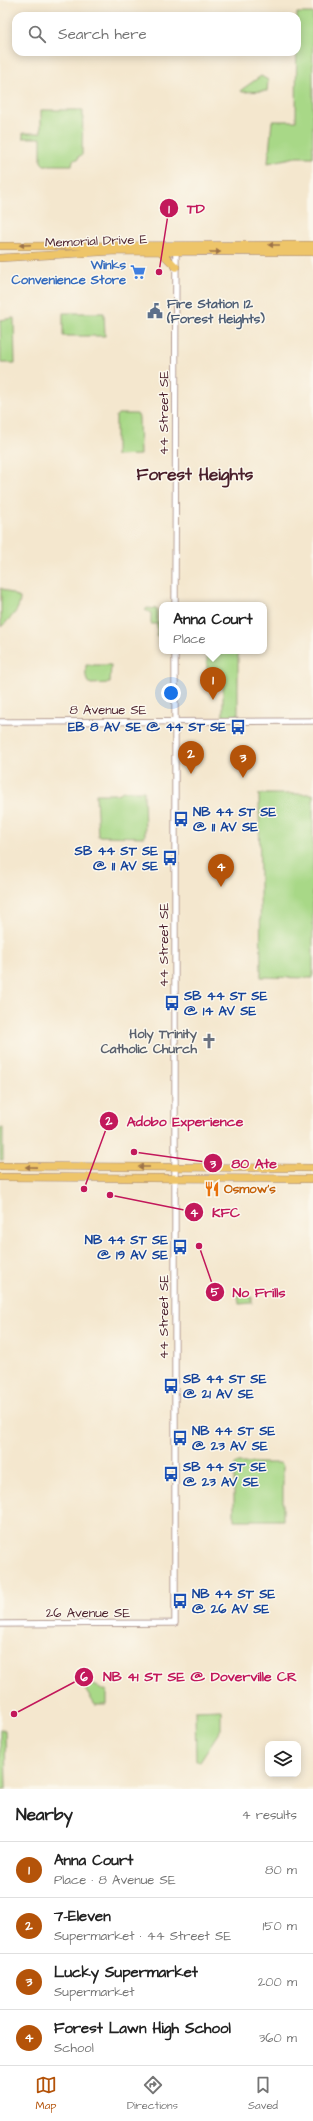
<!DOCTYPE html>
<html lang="en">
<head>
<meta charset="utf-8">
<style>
  :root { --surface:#fff; --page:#f2f2f2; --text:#222; --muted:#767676; --line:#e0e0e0; --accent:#b45309 }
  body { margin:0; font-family:"Architects Daughter",sans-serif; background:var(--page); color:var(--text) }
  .controls { position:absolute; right:12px; bottom:12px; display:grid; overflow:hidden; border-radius:8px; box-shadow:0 2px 10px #0003 }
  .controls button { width:36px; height:36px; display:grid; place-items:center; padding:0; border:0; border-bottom:1px solid var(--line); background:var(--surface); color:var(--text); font:20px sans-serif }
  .you { position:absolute; left:171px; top:693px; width:14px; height:14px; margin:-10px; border:3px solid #fff; border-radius:50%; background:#1a73e8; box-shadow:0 0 0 6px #1a73e833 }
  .badge { display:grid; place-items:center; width:26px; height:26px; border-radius:50%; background:var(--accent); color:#fff; font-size:13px; font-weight:700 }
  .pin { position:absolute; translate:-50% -33px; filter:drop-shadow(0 1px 2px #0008) }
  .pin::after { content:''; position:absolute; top:21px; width:14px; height:12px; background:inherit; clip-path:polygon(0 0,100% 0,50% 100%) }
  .popup { position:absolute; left:159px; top:602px; width:108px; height:52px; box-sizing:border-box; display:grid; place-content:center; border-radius:8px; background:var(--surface); filter:drop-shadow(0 1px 3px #0005); font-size:13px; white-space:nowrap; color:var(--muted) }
  .popup b { font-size:15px; color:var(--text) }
  .popup::after { content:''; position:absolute; left:50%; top:100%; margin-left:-8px; border:8px solid transparent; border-top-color:var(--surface) }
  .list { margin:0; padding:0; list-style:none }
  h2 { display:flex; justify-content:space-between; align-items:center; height:52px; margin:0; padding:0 16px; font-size:17px }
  h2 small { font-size:13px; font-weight:400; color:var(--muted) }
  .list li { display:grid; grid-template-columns:26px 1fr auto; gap:12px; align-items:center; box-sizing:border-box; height:56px; padding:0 16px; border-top:1px solid var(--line) }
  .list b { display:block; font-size:15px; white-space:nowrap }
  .list p { margin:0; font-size:13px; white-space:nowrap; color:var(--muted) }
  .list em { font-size:13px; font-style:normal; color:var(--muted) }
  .icon { flex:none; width:22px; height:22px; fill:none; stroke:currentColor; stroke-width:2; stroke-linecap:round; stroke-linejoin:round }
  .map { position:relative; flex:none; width:313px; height:1789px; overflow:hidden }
  .search { position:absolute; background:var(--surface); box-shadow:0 2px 10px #0003; left:12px; right:12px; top:12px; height:44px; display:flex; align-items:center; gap:10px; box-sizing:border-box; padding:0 14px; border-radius:12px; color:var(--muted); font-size:15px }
  .sheet { height:276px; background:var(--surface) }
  nav { display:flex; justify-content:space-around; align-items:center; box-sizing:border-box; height:56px; border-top:1px solid var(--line); background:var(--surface); font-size:11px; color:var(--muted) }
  nav a { display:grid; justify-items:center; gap:2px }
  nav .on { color:var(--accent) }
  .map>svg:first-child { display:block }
  .green { fill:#a8d887; stroke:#797c59 }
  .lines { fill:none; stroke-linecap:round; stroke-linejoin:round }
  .minor-casing { stroke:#9f837c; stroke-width:7 }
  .major-casing { stroke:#9f837c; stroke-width:8 }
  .minor { stroke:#fff; stroke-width:5.5 }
  .major { stroke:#eec569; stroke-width:7 }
  .oneway { fill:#9c724a }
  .labels { text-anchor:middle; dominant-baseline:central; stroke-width:3; stroke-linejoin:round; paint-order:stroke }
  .street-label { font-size:13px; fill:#4a1f2b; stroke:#fbf7ec }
  .shop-label { font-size:13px; font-weight:bold; fill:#366cbe; stroke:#fbf7ec; text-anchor:end }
  .service-label { font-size:13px; font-weight:bold; fill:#4e5e75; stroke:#fbf7ec; text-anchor:start }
  .transit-label { font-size:13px; font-weight:bold; fill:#164399; stroke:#fbf7ec; text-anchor:start }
  .worship-label { font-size:13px; font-weight:bold; fill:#5b616d; stroke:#fbf7ec; text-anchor:end }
  .food-label { font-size:13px; font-weight:bold; fill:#c56008; stroke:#fbf7ec; text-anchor:start }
  .district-label { font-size:17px; font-weight:bold; fill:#4a1f2b; stroke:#fbf7ec }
  .leader { fill:none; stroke:#c2185b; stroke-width:1.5 }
  .callout-dot { fill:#c2185b; stroke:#fbf7ec; stroke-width:1.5 }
  .mark-label { font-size:12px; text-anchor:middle; font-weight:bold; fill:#fff }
  .callout-label { font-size:14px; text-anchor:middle; font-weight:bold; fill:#c2185b; stroke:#fbf7ec; stroke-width:3; stroke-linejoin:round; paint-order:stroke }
</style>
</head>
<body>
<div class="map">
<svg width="313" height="1789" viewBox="0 0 313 1789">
  <rect width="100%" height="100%" fill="#fbf7ec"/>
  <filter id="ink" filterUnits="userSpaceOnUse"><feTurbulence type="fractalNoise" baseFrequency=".025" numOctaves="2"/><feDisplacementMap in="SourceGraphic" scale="8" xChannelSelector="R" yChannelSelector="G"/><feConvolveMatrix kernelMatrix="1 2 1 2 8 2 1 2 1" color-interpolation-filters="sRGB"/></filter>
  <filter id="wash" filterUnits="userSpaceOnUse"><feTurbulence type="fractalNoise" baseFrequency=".012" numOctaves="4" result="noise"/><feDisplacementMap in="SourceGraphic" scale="16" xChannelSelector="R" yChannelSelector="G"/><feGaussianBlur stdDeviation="0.9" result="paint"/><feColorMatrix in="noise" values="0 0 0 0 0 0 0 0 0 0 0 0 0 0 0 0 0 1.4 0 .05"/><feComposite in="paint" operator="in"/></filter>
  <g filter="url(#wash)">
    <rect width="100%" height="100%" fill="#f4e7ce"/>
    <path class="green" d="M297,13h16v144h-17l-28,6 4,-42h24z
      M261,76l7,4 -1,11 -25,1 -1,-2z
      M41,110h42l-1,45 -3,1 -1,3 -5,1 -1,5h-28l-3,-3v-24h-18v-5h18z
      M63,313h41l1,23h-42z
      M14,318l1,45h-14l-1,-43z
      M118,414h19l2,3 1,38 -24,1v-40z
      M1,588l19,10c0,13 -10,20 -19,29z
      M147,608l10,1v14h5v13h-5v-12h-6v-11l-6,-3z
      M207,651h31v65l-15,1v-46l-16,-1z
      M86,665h25l-1,18 -19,1c-7,-4 -5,-12 -5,-19z
      M123,791h21l1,46 -47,-1 -2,-42h22z
      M259,794h54v184l-52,-1z
      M0,1128h3v32h-3z
      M238,1295h9v2h5v6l-13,1z
      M236,1463h44l3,3v54h-49v-53z
      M89,1683l18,8v14h-12l-11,-17z
      M221,1709v20l-21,32h-4l-1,-51z
      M0,1730h5l1,59h-6z"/>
  </g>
  <g filter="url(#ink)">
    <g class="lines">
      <defs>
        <path id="minor" d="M175,605l1,-358
          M0,722l313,-1
          M0,1624l175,-1v-972"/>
        <path id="major" d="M0,246l313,-1
          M160,251l16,16
          M0,258l116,-7 197,1
          M0,1166l313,2
          M0,1177l313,2"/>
      </defs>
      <use href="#minor" class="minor-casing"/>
      <use href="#major" class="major-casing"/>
      <use href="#minor" class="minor"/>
      <use href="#major" class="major"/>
    </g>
    <defs><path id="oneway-solid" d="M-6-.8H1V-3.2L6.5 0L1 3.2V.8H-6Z"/></defs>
    <g class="oneway">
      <use href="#oneway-solid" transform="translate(25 245) rotate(178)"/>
      <use href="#oneway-solid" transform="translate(274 245) rotate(-180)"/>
      <use href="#oneway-solid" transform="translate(215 252)"/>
      <use href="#oneway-solid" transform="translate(31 1167) rotate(-179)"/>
      <use href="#oneway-solid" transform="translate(144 1167) rotate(-180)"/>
    </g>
  </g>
  <defs>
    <symbol id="supermarket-bare" viewBox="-9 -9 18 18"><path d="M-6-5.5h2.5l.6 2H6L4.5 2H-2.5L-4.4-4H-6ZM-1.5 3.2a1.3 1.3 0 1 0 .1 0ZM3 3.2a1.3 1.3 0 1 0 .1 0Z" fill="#3f7fe0" stroke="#fbf7ec" stroke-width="2.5" paint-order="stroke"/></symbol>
    <symbol id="civic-bare" viewBox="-9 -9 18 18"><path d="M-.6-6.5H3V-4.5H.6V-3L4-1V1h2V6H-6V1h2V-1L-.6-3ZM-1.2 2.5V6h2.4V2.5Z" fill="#5c6f8a" stroke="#fbf7ec" stroke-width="2.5" paint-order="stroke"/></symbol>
    <symbol id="bus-bare" viewBox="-9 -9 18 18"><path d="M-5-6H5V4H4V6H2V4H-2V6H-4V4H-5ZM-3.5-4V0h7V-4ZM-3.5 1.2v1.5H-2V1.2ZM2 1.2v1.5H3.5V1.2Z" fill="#1a4fb4" stroke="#fbf7ec" stroke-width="2.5" paint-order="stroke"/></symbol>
    <symbol id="church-bare" viewBox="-9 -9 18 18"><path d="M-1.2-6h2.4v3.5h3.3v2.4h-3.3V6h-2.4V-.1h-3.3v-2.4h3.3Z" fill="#6b7280" stroke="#fbf7ec" stroke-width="2.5" paint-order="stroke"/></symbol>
    <symbol id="restaurant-bare" viewBox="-9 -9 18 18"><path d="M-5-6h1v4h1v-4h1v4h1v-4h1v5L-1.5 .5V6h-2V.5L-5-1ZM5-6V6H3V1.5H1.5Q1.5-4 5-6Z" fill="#e8710a" stroke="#fbf7ec" stroke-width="2.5" paint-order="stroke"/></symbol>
  </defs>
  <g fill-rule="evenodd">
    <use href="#supermarket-bare" x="127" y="261" width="22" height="22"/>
    <use href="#civic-bare" x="144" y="300" width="22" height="22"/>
    <use href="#bus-bare" x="227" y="716" width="22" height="22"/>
    <use href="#bus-bare" x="170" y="808" width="22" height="22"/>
    <use href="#bus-bare" x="159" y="847" width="22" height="22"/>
    <use href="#bus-bare" x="161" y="992" width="22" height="22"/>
    <use href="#church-bare" x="198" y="1030" width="22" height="22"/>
    <use href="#restaurant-bare" x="201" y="1178" width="22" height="22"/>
    <use href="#bus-bare" x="169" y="1236" width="22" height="22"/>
    <use href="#bus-bare" x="160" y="1375" width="22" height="22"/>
    <use href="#bus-bare" x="169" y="1427" width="22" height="22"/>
    <use href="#bus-bare" x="160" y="1463" width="22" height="22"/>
    <use href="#bus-bare" x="169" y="1590" width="22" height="22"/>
  </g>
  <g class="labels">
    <g class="street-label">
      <text transform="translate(96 241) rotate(-2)">Memorial Drive E</text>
      <text transform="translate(164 413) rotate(-90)">44 Street SE</text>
      <text x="108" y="710">8 Avenue SE</text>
      <text transform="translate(164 945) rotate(-90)">44 Street SE</text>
      <text transform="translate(164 1317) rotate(-90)">44 Street SE</text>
      <text x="88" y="1613">26 Avenue SE</text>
    </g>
    <g class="shop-label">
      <text x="126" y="265">Winks<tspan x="126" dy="15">Convenience Store</tspan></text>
    </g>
    <g class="service-label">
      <text x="167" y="304">Fire Station 12<tspan x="167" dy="15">(Forest Heights)</tspan></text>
    </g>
    <g class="transit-label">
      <text x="226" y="727" text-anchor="end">EB 8 AV SE @ 44 ST SE</text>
      <text x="193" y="812">NB 44 ST SE<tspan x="193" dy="15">@ 11 AV SE</tspan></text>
      <text x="158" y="851" text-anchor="end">SB 44 ST SE<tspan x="158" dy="15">@ 11 AV SE</tspan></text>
      <text x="184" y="996">SB 44 ST SE<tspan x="184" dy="15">@ 14 AV SE</tspan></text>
      <text x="168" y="1240" text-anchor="end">NB 44 ST SE<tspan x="168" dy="15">@ 19 AV SE</tspan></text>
      <text x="183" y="1379">SB 44 ST SE<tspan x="183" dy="15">@ 21 AV SE</tspan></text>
      <text x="192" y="1431">NB 44 ST SE<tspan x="192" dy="15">@ 23 AV SE</tspan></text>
      <text x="183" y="1467">SB 44 ST SE<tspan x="183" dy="15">@ 23 AV SE</tspan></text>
      <text x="192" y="1594">NB 44 ST SE<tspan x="192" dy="15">@ 26 AV SE</tspan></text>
    </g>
    <g class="worship-label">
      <text x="197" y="1034">Holy Trinity<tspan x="197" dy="15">Catholic Church</tspan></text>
    </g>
    <g class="food-label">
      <text x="224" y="1189">Osmow's</text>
    </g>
    <g class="district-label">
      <text x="195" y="475">Forest Heights</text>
    </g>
  </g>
  <path class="leader" d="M159 272L169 208M84 1189L109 1121M134 1152L213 1163M110 1195L194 1212M199 1246L215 1292M14 1714L84 1677"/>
  <g class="callout-dot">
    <circle cx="159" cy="272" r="4"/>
    <circle cx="84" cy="1189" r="4"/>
    <circle cx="134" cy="1152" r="4"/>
    <circle cx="110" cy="1195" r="4"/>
    <circle cx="199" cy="1246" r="4"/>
    <circle cx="14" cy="1714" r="4"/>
    <circle cx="169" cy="208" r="10"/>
    <circle cx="109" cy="1121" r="10"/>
    <circle cx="213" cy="1163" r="10"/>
    <circle cx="194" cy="1212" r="10"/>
    <circle cx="215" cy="1292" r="10"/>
    <circle cx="84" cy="1677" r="10"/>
  </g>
  <g class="mark-label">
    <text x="169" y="213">1</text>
    <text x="109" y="1125">2</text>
    <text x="213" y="1168">3</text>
    <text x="194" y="1217">4</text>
    <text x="215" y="1296">5</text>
    <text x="84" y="1681">6</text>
  </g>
  <g class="callout-label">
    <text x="196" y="213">TD</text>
    <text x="185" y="1126">Adobo Experience</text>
    <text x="254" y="1168">80 Ate</text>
    <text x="226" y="1217">KFC</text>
    <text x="259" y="1297">No Frills</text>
    <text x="200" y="1681">NB 41 ST SE @ Doverville CR</text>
  </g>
</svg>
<div class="controls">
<button><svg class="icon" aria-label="layers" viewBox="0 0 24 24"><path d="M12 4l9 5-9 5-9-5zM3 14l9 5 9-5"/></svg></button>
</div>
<div class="you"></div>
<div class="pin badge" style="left:213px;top:700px">1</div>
<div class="popup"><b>Anna Court</b>Place</div>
<div class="pin badge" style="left:191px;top:774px">2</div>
<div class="pin badge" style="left:243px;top:778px">3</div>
<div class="pin badge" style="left:221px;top:887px">4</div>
<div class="search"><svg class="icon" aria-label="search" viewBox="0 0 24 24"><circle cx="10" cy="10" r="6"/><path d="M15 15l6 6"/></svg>Search here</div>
</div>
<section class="sheet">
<h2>Nearby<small>4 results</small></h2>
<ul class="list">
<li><span class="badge">1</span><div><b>Anna Court</b><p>Place · 8 Avenue SE</p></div><em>80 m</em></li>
<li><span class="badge">2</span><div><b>7-Eleven</b><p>Supermarket · 44 Street SE</p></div><em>150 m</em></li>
<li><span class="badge">3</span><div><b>Lucky Supermarket</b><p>Supermarket</p></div><em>200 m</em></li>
<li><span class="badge">4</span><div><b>Forest Lawn High School</b><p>School</p></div><em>360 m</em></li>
</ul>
</section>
<nav>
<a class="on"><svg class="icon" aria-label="map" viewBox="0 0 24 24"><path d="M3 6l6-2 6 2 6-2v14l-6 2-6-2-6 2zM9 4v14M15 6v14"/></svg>Map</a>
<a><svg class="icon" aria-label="directions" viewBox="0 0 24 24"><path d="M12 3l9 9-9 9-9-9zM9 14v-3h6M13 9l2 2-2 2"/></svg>Directions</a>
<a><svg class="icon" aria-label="saved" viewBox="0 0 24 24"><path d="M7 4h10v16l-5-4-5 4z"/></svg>Saved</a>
</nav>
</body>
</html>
